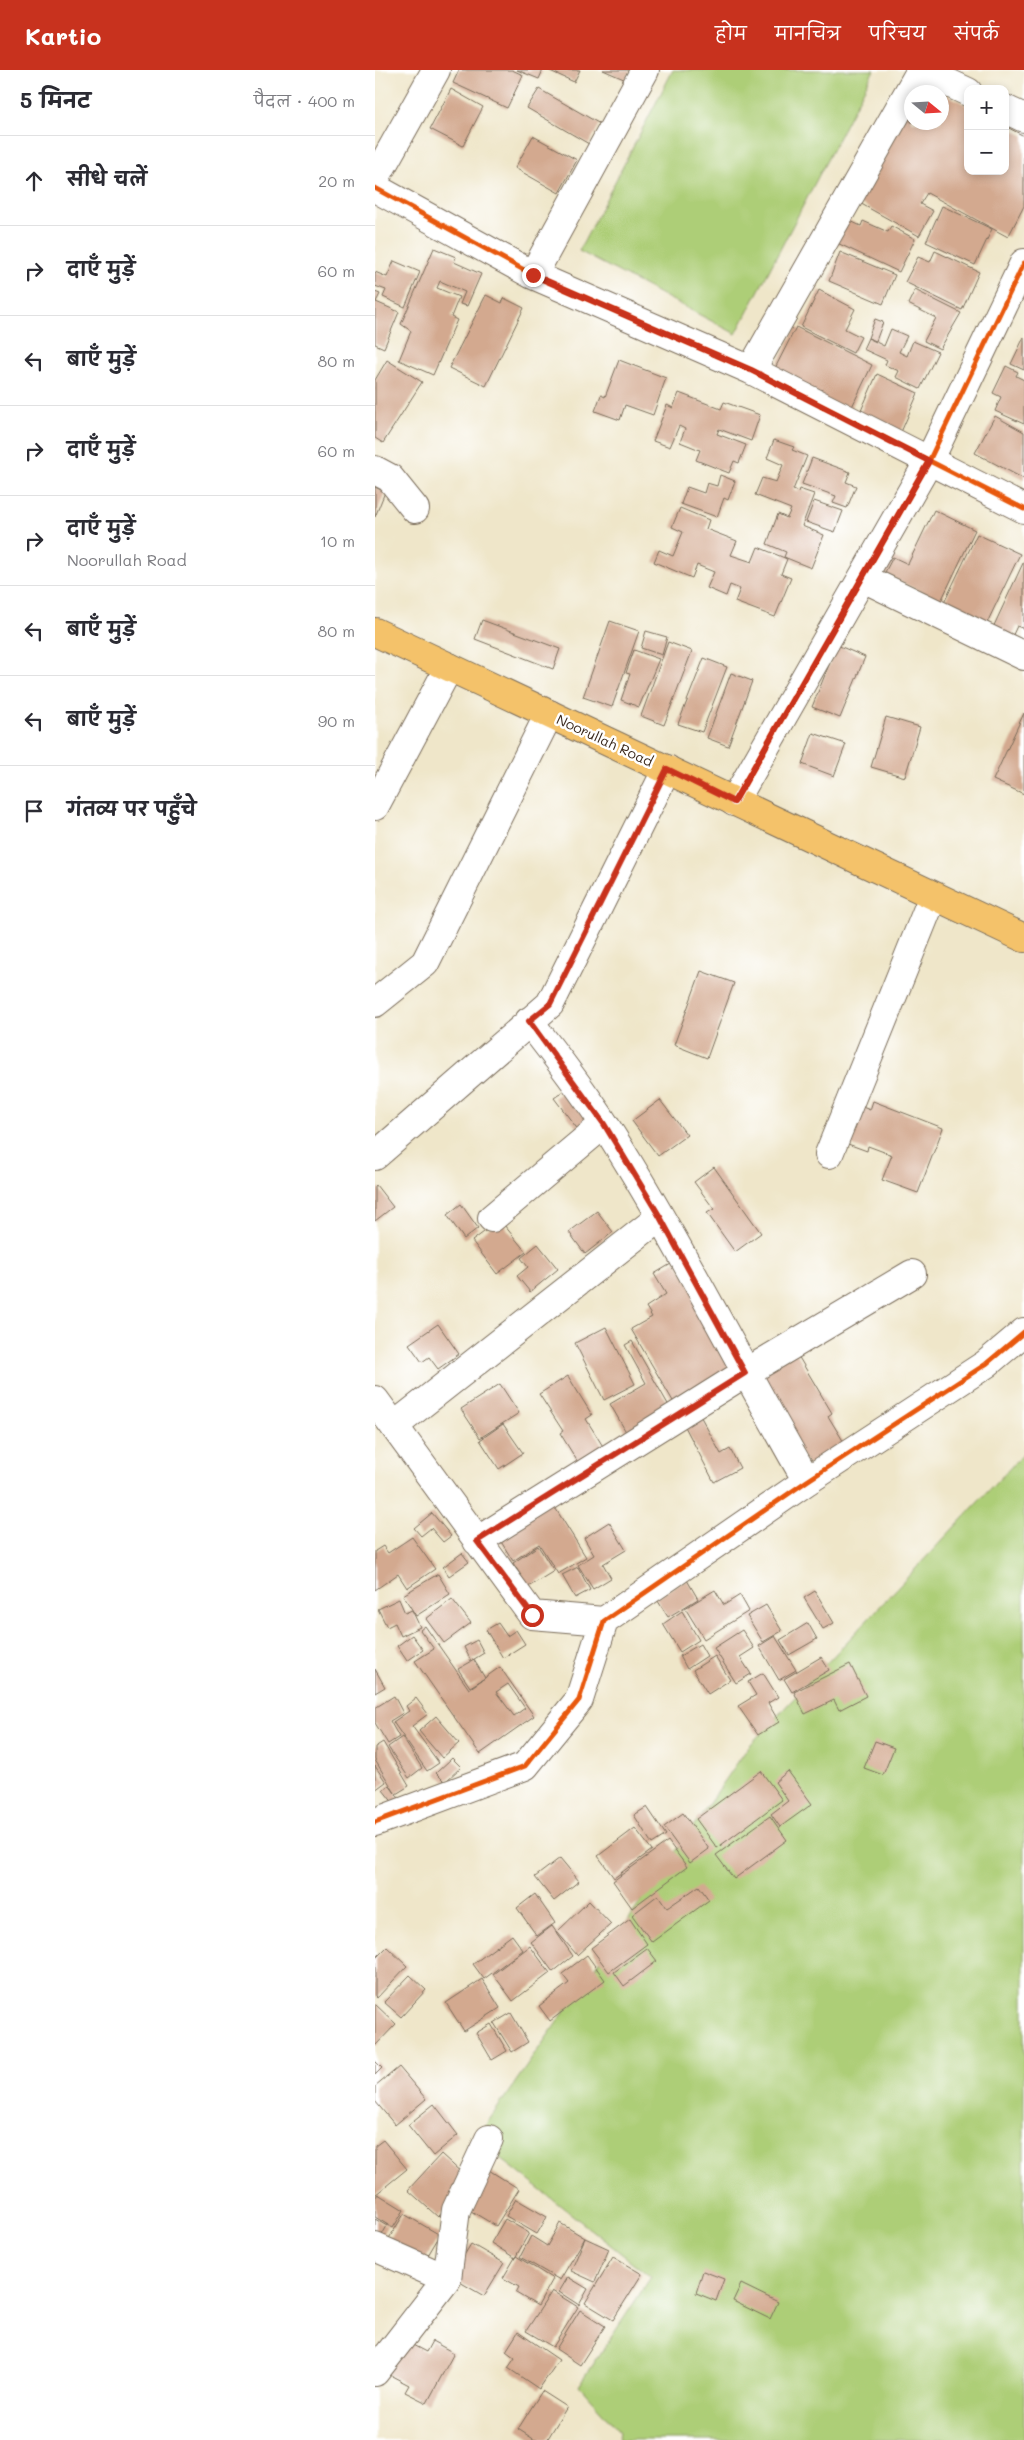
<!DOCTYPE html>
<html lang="hi">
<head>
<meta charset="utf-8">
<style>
  :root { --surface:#fff; --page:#f2f2f3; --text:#2b2b33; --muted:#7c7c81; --line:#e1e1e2; --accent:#c8321e }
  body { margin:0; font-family:Mali,"Playpen Sans Deva",sans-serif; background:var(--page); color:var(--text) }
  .controls { position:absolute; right:15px; top:15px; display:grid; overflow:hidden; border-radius:10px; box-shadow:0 2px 8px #0003 }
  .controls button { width:45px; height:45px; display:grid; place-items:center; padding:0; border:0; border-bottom:1px solid var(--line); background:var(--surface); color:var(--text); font:25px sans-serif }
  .compass { position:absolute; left:529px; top:15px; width:45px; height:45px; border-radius:50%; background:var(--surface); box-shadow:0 2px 8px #0003; rotate:108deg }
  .stop { position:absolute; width:15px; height:15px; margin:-11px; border:4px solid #c8321e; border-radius:50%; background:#fff }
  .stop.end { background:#c8321e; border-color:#fff; box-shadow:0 1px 5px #0008 }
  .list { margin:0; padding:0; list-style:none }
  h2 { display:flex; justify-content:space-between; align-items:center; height:65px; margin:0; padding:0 20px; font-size:21px }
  h2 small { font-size:16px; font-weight:400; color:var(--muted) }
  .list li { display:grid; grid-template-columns:32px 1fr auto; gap:15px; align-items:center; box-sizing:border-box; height:90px; padding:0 20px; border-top:1px solid var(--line) }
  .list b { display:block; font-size:19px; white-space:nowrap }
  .list p { margin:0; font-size:16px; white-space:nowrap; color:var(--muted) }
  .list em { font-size:16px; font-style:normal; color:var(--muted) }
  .icon { flex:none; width:28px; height:28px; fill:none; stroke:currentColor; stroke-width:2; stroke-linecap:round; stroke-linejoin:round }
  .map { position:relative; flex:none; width:649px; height:2370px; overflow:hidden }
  header { display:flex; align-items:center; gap:30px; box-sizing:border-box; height:70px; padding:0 25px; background:var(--accent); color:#fff }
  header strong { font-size:24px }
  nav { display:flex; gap:28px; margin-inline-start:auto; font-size:18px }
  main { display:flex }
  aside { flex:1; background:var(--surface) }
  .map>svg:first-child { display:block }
  .green { fill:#adce77; stroke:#747c4a }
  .building { fill:#d3a98f; fill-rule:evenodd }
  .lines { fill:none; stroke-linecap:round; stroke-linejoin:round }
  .minor-casing { stroke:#7a6c5a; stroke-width:30 }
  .major-casing { stroke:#7a6c5a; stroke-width:30 }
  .minor { stroke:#fff; stroke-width:28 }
  .major { stroke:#f4c26a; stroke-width:28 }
  .cycleway-casing { stroke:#fff; stroke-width:8 }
  .cycleway { stroke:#e8590c; stroke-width:5 }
  .route { stroke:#c8321e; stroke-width:6 }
  .labels { text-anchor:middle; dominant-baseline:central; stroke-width:5; stroke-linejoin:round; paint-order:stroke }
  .street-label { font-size:14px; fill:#3b2a1e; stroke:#fff }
</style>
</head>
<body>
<header>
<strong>Kartio</strong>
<nav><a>होम</a><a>मानचित्र</a><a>परिचय</a><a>संपर्क</a></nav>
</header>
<main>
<aside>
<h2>5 मिनट<small>पैदल · 400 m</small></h2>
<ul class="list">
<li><svg class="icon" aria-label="ahead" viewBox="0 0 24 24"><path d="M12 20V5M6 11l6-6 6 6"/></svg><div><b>सीधे चलें</b></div><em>20 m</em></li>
<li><svg class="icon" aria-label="right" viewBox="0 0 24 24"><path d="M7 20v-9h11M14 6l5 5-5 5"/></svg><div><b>दाएँ मुड़ें</b></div><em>60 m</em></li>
<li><svg class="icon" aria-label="left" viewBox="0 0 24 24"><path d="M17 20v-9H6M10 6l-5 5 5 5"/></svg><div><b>बाएँ मुड़ें</b></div><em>80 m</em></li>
<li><svg class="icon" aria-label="right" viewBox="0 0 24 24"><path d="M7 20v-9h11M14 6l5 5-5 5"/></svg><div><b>दाएँ मुड़ें</b></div><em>60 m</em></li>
<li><svg class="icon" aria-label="right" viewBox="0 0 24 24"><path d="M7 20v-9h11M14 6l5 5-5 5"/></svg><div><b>दाएँ मुड़ें</b><p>Noorullah Road</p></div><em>10 m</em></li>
<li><svg class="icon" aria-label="left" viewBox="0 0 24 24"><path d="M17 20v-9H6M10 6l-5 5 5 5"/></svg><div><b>बाएँ मुड़ें</b></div><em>80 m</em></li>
<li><svg class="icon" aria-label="left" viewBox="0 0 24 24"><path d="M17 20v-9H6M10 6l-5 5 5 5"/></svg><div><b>बाएँ मुड़ें</b></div><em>90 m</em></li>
<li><svg class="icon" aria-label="arrive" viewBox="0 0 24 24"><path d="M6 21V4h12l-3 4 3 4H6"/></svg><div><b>गंतव्य पर पहुँचे</b></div></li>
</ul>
</aside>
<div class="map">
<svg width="649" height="2370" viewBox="0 0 649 2370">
  <rect width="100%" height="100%" fill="#fff"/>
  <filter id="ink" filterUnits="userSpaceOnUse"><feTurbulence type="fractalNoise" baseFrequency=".02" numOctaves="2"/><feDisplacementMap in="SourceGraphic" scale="10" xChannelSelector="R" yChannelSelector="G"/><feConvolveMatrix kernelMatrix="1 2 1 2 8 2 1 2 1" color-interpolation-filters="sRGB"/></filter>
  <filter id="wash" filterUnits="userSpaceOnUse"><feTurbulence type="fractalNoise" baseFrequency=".0096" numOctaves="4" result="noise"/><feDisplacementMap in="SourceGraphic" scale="20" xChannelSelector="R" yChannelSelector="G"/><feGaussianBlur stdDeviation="1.12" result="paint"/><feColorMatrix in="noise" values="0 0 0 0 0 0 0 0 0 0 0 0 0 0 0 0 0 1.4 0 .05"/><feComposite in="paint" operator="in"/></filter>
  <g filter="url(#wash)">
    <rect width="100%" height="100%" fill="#efe6c9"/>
    <path class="green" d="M298,0h201l-138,264 -157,-83z
      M649,1383v987h-406l2,-8 -41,-46 72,-109 -175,-138 273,-393z"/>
    <g id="blocks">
      <path class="building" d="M84,0h53l11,5 -16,33 -54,-25z
        M142,0h26l-4,9z
        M173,0h32l-6,12z
        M228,0h27l-4,10z
        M546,10l47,26v65h37v-45l19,10v70l-16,31 -81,-44 -7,11 13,7 -14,25 -63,-35 55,-104v25h30v-30h-27z
        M76,19l32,18 -20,39 -33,-17z
        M164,19l61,35 -11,20 -62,-36z
        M158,66l44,24 -18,33 -44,-25z
        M567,136l50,23 -17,36 -49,-23z
        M471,149l15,7 2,-5 25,11 3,-6 24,13 -16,33 -64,-30z
        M59,178l22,9 -2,5 27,12 -14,32 -7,-2 5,-12 -25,-11 -3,7 22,9 -8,20 6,3 -24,55 -34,-15 12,-29 -10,-7z
        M560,181l44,21 -17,38 -57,-28 13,-25 12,5z
        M465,182l55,23 -12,29 -54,-23z
        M19,191l26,11 -15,35 -22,-10 3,-7 -11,-4v-14l12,5z
        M444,220l36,19 -10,20 16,8 -8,16 -52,-26z
        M540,220l46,23 -21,36 -16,-8 12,-23 -28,-14z
        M0,222l5,2 -4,8 23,10 -15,36 -9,-4z
        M111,225l16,8 2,-5 20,10 -38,78 -37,-18z
        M500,249l8,3 -7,19 -8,-3z
        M421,257l76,38 -24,50 -77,-39z
        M516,259l16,7 -8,16 8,4 6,-15 25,11 -18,37 -24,-12 3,-6 -14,-6 2,-5 -24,-11 5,-11 16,8z
        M649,267v33l-13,-6z
        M12,290l35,22 -39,61 -8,-5v-58z
        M244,290l47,18 -13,37 -28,-10 -5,15 -25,-9 6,-16 4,2z
        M631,296l12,6 -2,4 8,4v44l-29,-13 6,-14 -8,-4z
        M502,304l41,19 -20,46 -41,-19z
        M304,323l42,16 3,-7 36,13 -9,26 -32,-12 -2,5 29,11 -7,18 -5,-2 -5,12 -33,-13 4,-10 -20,-8 5,-13 -6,-3 -9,21 -17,-6 14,-36 6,3z
        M620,346l29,16v47l-49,-26z
        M399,370l20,7 -2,3 15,6 -14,34 5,2 1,-3 15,5 -12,32 22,9 -13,33 -27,-11 2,-5 -19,-8 11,-30 9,4 4,-9 -36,-14 7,-17 14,4 7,-17 -16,-7z
        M437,388l38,14 -4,10 10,4 -9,22 -14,-5 3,-7 -34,-12z
        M345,405l15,6 -7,19 -4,-2 -7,19 -36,-13 6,-17 17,6 3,-10 10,3z
        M0,417l10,5 -10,25z
        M439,431l29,10 -8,21 -29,-10z
        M305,438l29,12 -3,9 31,12 -6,14 21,7 6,-15 29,12 -6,15 10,4 -16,39 -40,-15 5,-13 -10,-4 -4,11 -19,-8 7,-16 -17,-7 -5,13 -38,-16 5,-12 14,6 10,-24 -11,-5z
        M559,440l41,20 -34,71 -57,-27 9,-17 15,7z
        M602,464l43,20 -35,73 -43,-20z
        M649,491v68l-7,-3 -7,15 -19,-9z
        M107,550l78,29 -7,20 -78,-30z
        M235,551l29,10 -27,76 -29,-10z
        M271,561l21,6 -5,18 -21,-7z
        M293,572l24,9 -28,74 -23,-9z
        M462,575l28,12 -25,61 -28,-11z
        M259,580l25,9 -20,48 -18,-7 9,-26 -4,-1z
        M329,588l23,9 -25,65 -24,-8z
        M356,603l21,8 -24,65 -21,-8z
        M649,643v81l-31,-14z
        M511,647l34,10 -15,50 -34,-10z
        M438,663l33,11 -12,32 -32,-12z
        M326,901l33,12 -27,75 -33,-13z
        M198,1015l17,39 -11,7 -25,-33z
        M285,1030l27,35 -29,21 -26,-35z
        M498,1031l70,27 -25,65 -36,-13 10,-25 -24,-9 -1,5 -30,-11 15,-37 18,7z
        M339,1097l47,66 -26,19 -28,-39 7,-4 -20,-27z
        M1,1115l17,22 -18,14v-35z
        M86,1134l17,24 -14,11 -17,-24z
        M222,1141l16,21 -28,22 -16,-22z
        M125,1150l26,32 -29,22 -25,-33z
        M163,1174l20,25 -28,23 -13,-16 11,-9 -7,-9z
        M301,1191l65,110 -64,37 -46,-79 21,-12 -6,-10 20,-13 -12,-20z
        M63,1254l21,30 -21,15 -9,-12 -7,5 -13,-18z
        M231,1257l29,57 -31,16 -29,-57z
        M257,1271l41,72 -44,24 -19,-33 36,-21 -21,-38z
        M419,1279l38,64 -4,3 17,28 -37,21 -58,-90z
        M193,1306l24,39 -6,4 18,29 -25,16 -19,-31 3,-2 -24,-37z
        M125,1314l19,29 -39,25 -19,-29z
        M321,1338l25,46 9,-5 10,19 -26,14 -34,-65z
        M128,1354l20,29 -24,16 -19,-29z
        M174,1428l37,59 -28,17 -19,-30 -26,17 -18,-29z
        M57,1443l19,23 -8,6 -12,-14 -10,8 -7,-8z
        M234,1452l17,28 -23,14 8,14 -18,11 -15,-24 16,-10 -10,-17z
        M37,1467l23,32 -28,19 -9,-14 -23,16v-39l8,-5 5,7z
        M163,1476l16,25 -26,16 -15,-24z
        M87,1483l7,9 -20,14 -6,-9z
        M203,1497l12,23 -15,8 -13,-23z
        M63,1504l12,20 -34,22 -13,-21z
        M312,1510l11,19 -30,18 -12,-19z
        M340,1520l9,15 16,-10 9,16 -45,28 -19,-31z
        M440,1521l19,32 -11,6 -19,-31z
        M24,1529l6,14 7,-3 8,17 -19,9 -6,-13 -8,4 -9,-18z
        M77,1529l19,24 -27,20 -18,-24z
        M391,1535l16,26 -19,11 -16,-26z
        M307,1541l17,29 -19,12 -17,-28z
        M123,1553l9,13 9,-6 9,14 -22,14 -17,-28z
        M433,1553l9,16 -28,16 -9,-15z
        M50,1556l44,63 31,-22 34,49 -54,38 -65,-93 19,-12 -14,-19zM133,1614l17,24 -11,8 -18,-24z
        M367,1560l12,18 -14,9 11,17 -15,9 -22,-35z
        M37,1565l11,15 -16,11 -10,-15z
        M400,1566l21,34 -17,10 -20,-34z
        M102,1570l7,13 -13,8 -7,-14z
        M325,1574l7,12 -20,13 -7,-13z
        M340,1586l15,24 -22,14 -15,-24z
        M446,1587l8,13 -37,22 -8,-13z
        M99,1590l11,18 -15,9 -12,-18z
        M475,1594l16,32 -27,14 -5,-10 -29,14 -11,-22z
        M0,1599l10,18 -10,6z
        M388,1603l15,24 -10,6 11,19 -21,13 -20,-29 18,-11 -8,-13z
        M19,1626l9,17 -13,8 9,16 -11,7 -13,-21v-15z
        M41,1628l12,16 -16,12 27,37 -12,8 -34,-49 16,-11 -3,-5z
        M61,1646l23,27 -17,15 -23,-27z
        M27,1667l20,31 -13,10 -21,-31z
        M500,1671l19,7 -11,27 -19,-7z
        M8,1672l26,44 -13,8 4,6 -6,4 -11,-14 6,-5 6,8 -20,-33v-13z
        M77,1688l9,9 -16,15 -9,-9z
        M0,1696l11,16 -11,8z
        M386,1701l21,29 -65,48 -21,-29z
        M413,1701l24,33 -32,23 -9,-13 17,-13 -13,-19z
        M272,1737l19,28 -14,9 -18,-29z
        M308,1743l26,36 -19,14 -26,-36z
        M395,1746l17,24 -53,39 -18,-24z
        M260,1758l17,22 -38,28 -16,-22z
        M293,1771l19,26 -55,41 -19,-27z
        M185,1788l19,23 -25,20 -19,-24z
        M324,1816l10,14 -57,42 -20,-27 26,-20 9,13z
        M160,1824l20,29 -18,13 -20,-28z
        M214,1831l22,23 -34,31 -20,-23z
        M255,1849l17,25 -38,28 -18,-24z
        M177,1856l21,30 -20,16 -22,-30z
        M137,1865l11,15 -39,29 -11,-15z
        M155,1876l20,27 -37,28 -20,-27z
        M12,1877l20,19 -30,32 -2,-2v-37z
        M272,1878l10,13 -33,25 -10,-14z
        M212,1885l18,25 -55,41 -11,-15 30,-23 -7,-9z
        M35,1905l16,15 -25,27 -17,-15z
        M107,1909l18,29 -36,23 -18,-28z
        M0,1934l21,20 -21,22z
        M136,1943l17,29 -16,10 -18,-29z
        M116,1954l16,27 -15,9 -16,-27z
        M0,1991l7,7 -7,7z
        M24,1997l27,32 -31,26 -20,-24v-14z
        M59,2034l24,31 -25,21 -25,-31z
        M8,2070l24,29 -32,26v-49z
        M66,2084l23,21 -4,18 -22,24 -30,-27z
        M109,2097l35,22 -23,37 -35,-21z
        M3,2124l26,16 -11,18 -18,-11v-19z
        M141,2129l31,18 -10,17 -31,-18z
        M29,2144l36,21 -16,27 -36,-22z
        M0,2149l12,7 -12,21z
        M130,2149l24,14 -14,25 -24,-15z
        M185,2153l25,15 -25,42 -40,-23 11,-21 16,10z
        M210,2168l24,11 -14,33 -24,-11z
        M96,2174l33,19 -20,33 -33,-19z
        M141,2186l37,23 -15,27 -22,-13 3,-6 -16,-9z
        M238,2187l29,17 -29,46 -28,-17z
        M328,2201l21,8 -8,22 -20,-8z
        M193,2207l20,12 -9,16 -20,-13z
        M366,2214l37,18 -8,17 -37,-18z
        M177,2221l26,16 -25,40 -27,-16z
        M205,2240l25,16 -25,39 -24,-16z
        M143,2262l41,28 -20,29 -31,-21 7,-10 -9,-7z
        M30,2271l21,11 6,-11 22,12 -27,50 -22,-11 4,-7 -21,-11z
        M167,2321l25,16 -20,33h-12l-17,-11z"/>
    </g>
  </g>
  <g filter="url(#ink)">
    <use href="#blocks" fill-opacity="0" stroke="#7a6c5a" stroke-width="1"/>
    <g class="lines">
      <defs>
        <path id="minor" d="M546,0l47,22
          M630,39l19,9
          M0,109l61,-109
          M0,118l158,87 218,95 273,139
          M158,205l112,-205
          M376,300l170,-300
          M0,400l15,8 25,31
          M488,508l161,78
          M359,732l195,-341 95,-198
          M0,736l74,-139
          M0,933l50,-40 124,-249
          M154,951c26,34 53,68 76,104 73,115 134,238 202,356
          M454,1084l104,-258
          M0,1086l175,-152 117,-235
          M117,1148l112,-94
          M0,1330l157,215 72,6
          M19,1356l266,-209
          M102,1471l268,-168 167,-99
          M0,1752l150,-56 54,-66 25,-79 203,-140 179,-117 38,-32
          M0,2177l72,32
          M0,2302l72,-93 9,-69 33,-71"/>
        <path id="major" d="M0,562l649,306"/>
      </defs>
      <use href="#minor" class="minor-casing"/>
      <use href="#major" class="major-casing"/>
      <use href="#minor" class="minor"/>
      <use href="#major" class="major"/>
      <defs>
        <path id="cycleway" d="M0,118l158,87 218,95 273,139
          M359,732l195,-341 95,-198
          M0,1752l150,-56 54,-66 25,-79 203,-140 179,-117 38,-32"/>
      </defs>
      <use href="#cycleway" class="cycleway-casing"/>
      <use href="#cycleway" class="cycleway"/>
    </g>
  </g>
  <g class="lines" filter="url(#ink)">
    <path class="route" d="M157,1545l-55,-74 268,-168 -85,-156 -56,-93 -75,-103 21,-17 117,-235 67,33 195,-341 -178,-91 -218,-95"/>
  </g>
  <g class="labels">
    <g class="street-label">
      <text transform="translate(230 670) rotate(25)">Noorullah Road</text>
    </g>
  </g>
</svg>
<div class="controls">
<button>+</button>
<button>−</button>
</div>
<svg class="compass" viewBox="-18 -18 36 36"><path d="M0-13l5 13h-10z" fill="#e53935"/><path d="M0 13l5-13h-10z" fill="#7c7c81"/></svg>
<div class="stop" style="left:157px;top:1545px"></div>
<div class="stop end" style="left:158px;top:205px"></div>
</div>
</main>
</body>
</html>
